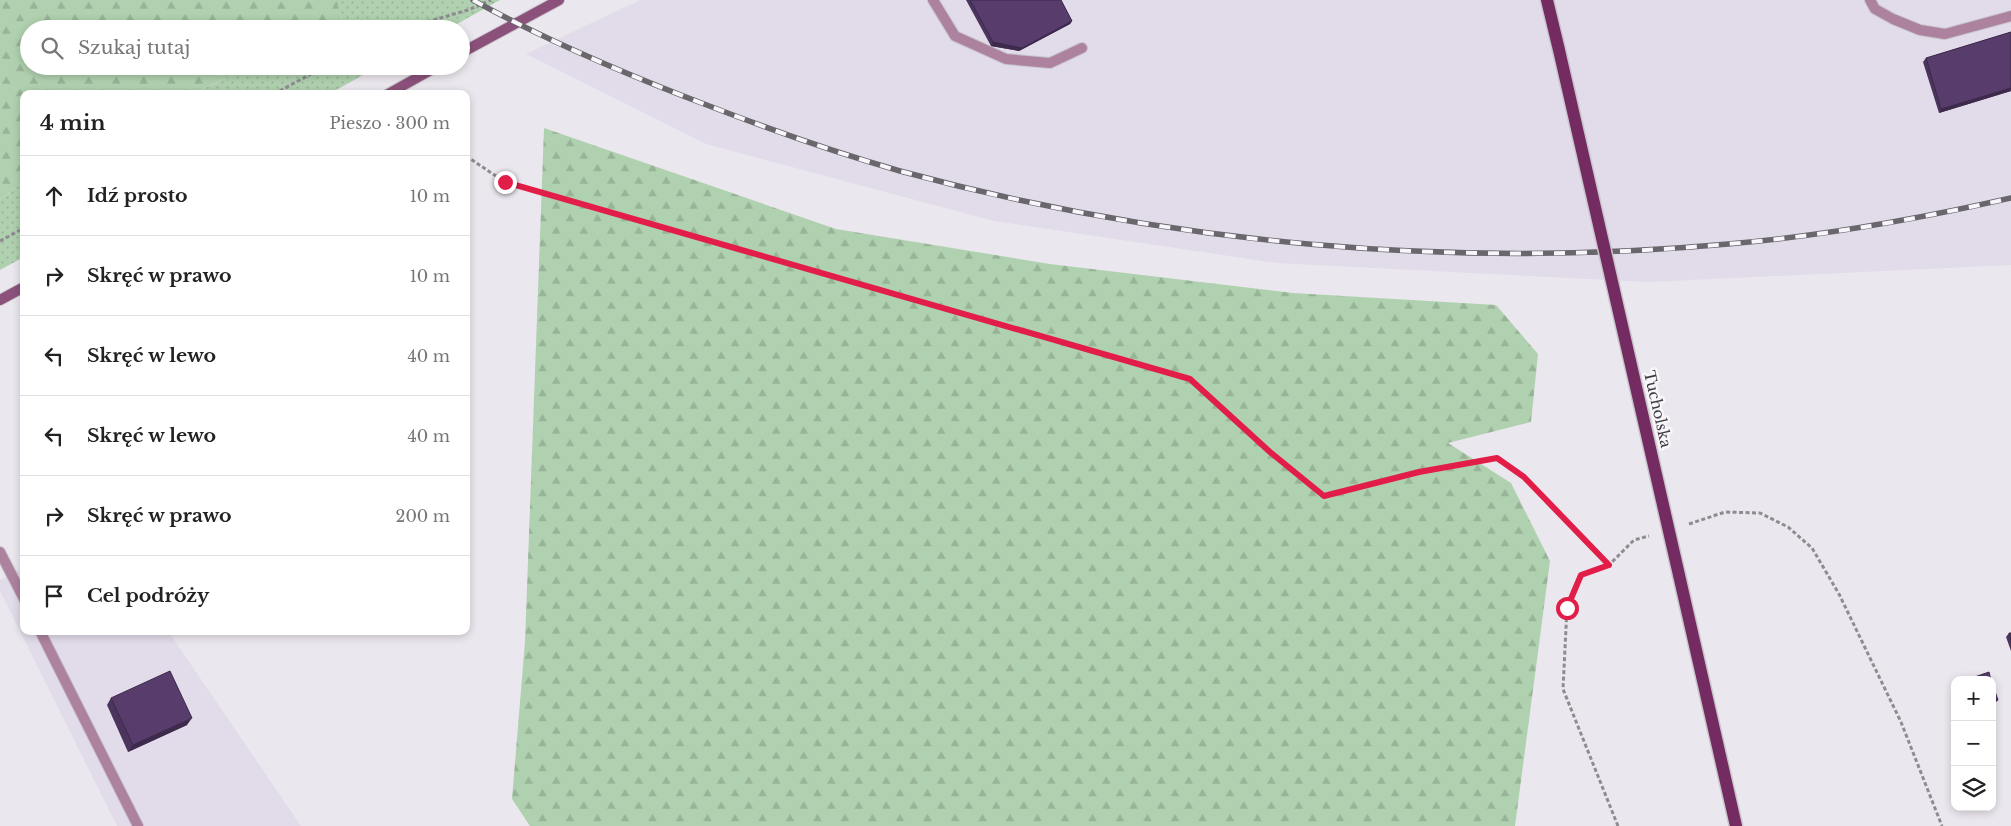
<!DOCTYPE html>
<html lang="pl">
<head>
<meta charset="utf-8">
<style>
  :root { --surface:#fff; --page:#f6f6f6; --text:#222; --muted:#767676; --line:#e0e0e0 }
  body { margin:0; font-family:"Libre Baskerville",serif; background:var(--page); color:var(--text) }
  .controls { position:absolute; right:15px; bottom:15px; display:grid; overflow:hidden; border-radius:10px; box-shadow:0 2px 8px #0003 }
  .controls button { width:45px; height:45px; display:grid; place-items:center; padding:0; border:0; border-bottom:1px solid var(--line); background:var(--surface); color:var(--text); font:25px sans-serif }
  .stop { position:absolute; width:15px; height:15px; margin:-11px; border:4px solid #e11d48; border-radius:50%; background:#fff }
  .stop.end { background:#e11d48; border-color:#fff; box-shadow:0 1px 5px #0008 }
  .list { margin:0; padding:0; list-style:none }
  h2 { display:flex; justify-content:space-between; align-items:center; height:65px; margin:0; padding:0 20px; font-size:21px }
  h2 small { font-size:16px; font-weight:400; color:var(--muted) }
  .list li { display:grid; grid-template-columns:32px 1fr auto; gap:15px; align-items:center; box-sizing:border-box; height:80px; padding:0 20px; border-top:1px solid var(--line) }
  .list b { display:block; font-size:19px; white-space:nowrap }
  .list em { font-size:16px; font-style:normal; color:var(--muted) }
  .icon { flex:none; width:28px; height:28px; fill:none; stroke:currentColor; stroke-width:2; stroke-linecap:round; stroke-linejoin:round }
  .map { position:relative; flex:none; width:2011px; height:826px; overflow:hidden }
  .search { position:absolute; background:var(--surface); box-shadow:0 2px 8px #0003; left:20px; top:20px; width:450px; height:55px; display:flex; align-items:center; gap:12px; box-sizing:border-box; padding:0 18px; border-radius:28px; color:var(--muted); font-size:19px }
  .panel { position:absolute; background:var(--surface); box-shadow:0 2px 8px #0003; left:20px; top:90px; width:450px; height:545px; border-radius:10px }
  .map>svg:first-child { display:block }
  .built { fill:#e2dbe9 }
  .green { fill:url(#green-dots) }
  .forest { fill:url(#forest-firs) }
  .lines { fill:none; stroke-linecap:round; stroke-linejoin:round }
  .lane-casing { stroke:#c8c5cb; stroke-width:12 }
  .secondary-casing { stroke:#c8c5cb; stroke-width:12 }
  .primary-casing { stroke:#c8c5cb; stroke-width:15 }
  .path { stroke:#8f8c91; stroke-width:3; stroke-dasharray:4 2.5; stroke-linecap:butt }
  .lane { stroke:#ad829f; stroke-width:10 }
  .secondary { stroke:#8c517b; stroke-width:10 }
  .primary { stroke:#732b62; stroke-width:12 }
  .rail-casing { stroke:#69676b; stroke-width:5.5 }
  .rail { stroke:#f8f5fb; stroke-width:4; stroke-dasharray:11; stroke-linecap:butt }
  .primary-bridge-casing { stroke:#c8c5cb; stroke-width:15; stroke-linecap:butt }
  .primary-bridge { stroke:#732b62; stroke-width:12 }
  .wall { fill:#4b345d }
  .shaded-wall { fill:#3d2a4c }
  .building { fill:#573c6c; stroke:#3d2a4c }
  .route { stroke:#e11d48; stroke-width:6 }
  .labels { text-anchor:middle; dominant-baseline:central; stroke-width:5; stroke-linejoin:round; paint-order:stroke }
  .street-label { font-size:15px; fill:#3d3b3e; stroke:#f8f5fb }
</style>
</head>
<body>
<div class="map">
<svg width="2011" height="826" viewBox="0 0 2011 826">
  <defs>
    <pattern id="green-dots" width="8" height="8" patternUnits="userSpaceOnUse" patternTransform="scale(1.25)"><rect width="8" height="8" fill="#b0d1af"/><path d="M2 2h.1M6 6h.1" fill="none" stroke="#98b498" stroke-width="1.8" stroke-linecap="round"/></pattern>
    <pattern id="forest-firs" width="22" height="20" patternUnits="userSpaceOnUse" patternTransform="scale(1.25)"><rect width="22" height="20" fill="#b0d1af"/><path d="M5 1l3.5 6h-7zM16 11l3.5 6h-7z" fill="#98b498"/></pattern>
  </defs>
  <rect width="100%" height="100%" fill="#ebe7ee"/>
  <path class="built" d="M640,0h1371v265l-362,17 -373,-19 -282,-42 -288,-77 -180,-90z
    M24,568v63h144l133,195h-184l-117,-235v-11z"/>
  <path class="green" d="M338,0h162l-52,29h-110z
    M252,66h127l-50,28h-137z
    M24,181v76l-24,13v-70z"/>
  <path class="forest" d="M0,0h338v29h-309v37h223l-60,28h-168v87l-24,19z
    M544,128l292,101 214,35 243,29 203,12 42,49 -7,68 -83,21 63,40 39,78 -35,265h-985l-18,-27 13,-157z"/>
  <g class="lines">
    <defs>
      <path id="lane" d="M933,0l22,36 51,23 44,4 32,-15
        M1870,0l5,9 18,10 27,11 25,4 66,-18
        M0,552l24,47
        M40,631l98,195"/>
      <path id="secondary" d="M461,53l98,-53
        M388,94l50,-28
        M0,300l24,-13"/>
      <path id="primary" d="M1547,0l12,50
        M1679,575l57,251"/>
    </defs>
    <use href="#lane" class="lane-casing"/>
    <use href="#secondary" class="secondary-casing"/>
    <use href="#primary" class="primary-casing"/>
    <path class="path" d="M402,29l66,-19 23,-10
      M274,94l52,-28
      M466,156l39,26 685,197 80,73 54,44 95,-24 78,-14 27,19 85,88
      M0,241l24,-13
      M1689,524l36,-12 35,1 28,14 24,21 27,46 62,128 41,104
      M1618,826l-55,-137 4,-81 14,-33 28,-10 25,-25 15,-4"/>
    <use href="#lane" class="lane"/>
    <use href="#secondary" class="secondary"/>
    <use href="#primary" class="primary"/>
    <defs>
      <path id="rail" d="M473,0c76,42 157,76 239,107 62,24 125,46 188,64 269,73 551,98 828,73 95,-8 190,-25 283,-46"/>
    </defs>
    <use href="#rail" class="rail-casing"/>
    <use href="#rail" class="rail"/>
    <defs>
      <path id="primary-bridge" d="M1559,50l120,525"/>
    </defs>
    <use href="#primary-bridge" class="primary-bridge-casing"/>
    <use href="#primary-bridge" class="primary-bridge"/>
  </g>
  <path class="wall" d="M966,0h95l11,21 -2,3 -51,27 -28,-5z
    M2011,32v59l-72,22 -16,-51 3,-4z
    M2009,633h2v18l-5,-14z
    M111,698l76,27 -59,27 -21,-47z"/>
  <path class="shaded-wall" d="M1072,21l-2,3 -51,27 -28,-5 2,-4z
    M2011,88v3l-72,22 2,-4z
    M1998,700l-3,3 -3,1v-2z
    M192,718l-5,7 -59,27 5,-7z"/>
  <path class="building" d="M970,0h91l11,21 -50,27 -29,-6z
    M2011,32v56l-70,21 -15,-51z
    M2009,633h2v7z
    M170,671l22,47 -59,27 -22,-47z
    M1989,672l2,8h-25z
    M1992,683l6,17 -6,2z"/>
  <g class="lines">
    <path class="route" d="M505,182l685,197 80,73 54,44 95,-24 78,-14 27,19 85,88 -28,10 -14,33"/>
  </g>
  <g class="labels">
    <g class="street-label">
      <text transform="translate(1658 409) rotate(77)">Tucholska</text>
    </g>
  </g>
</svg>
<div class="controls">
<button>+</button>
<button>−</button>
<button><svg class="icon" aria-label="layers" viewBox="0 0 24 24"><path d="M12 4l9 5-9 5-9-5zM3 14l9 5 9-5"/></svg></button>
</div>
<div class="stop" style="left:1567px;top:608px"></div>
<div class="stop end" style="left:505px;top:182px"></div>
<div class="search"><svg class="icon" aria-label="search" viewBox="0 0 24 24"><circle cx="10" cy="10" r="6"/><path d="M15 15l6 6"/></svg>Szukaj tutaj</div>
<section class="panel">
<h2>4 min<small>Pieszo · 300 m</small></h2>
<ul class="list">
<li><svg class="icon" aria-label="ahead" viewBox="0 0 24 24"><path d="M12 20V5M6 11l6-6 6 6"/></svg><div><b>Idź prosto</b></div><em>10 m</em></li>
<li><svg class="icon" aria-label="right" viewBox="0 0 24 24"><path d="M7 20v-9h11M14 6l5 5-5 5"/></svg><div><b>Skręć w prawo</b></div><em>10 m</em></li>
<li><svg class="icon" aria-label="left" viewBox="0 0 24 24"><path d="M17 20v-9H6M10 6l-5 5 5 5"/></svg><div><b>Skręć w lewo</b></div><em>40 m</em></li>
<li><svg class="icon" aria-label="left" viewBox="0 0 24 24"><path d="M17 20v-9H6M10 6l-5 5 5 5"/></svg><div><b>Skręć w lewo</b></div><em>40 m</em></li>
<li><svg class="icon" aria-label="right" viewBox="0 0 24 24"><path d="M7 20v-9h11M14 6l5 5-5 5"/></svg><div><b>Skręć w prawo</b></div><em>200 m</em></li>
<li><svg class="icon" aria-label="arrive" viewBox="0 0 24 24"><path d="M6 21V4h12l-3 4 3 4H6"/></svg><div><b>Cel podróży</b></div></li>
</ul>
</section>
</div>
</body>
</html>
